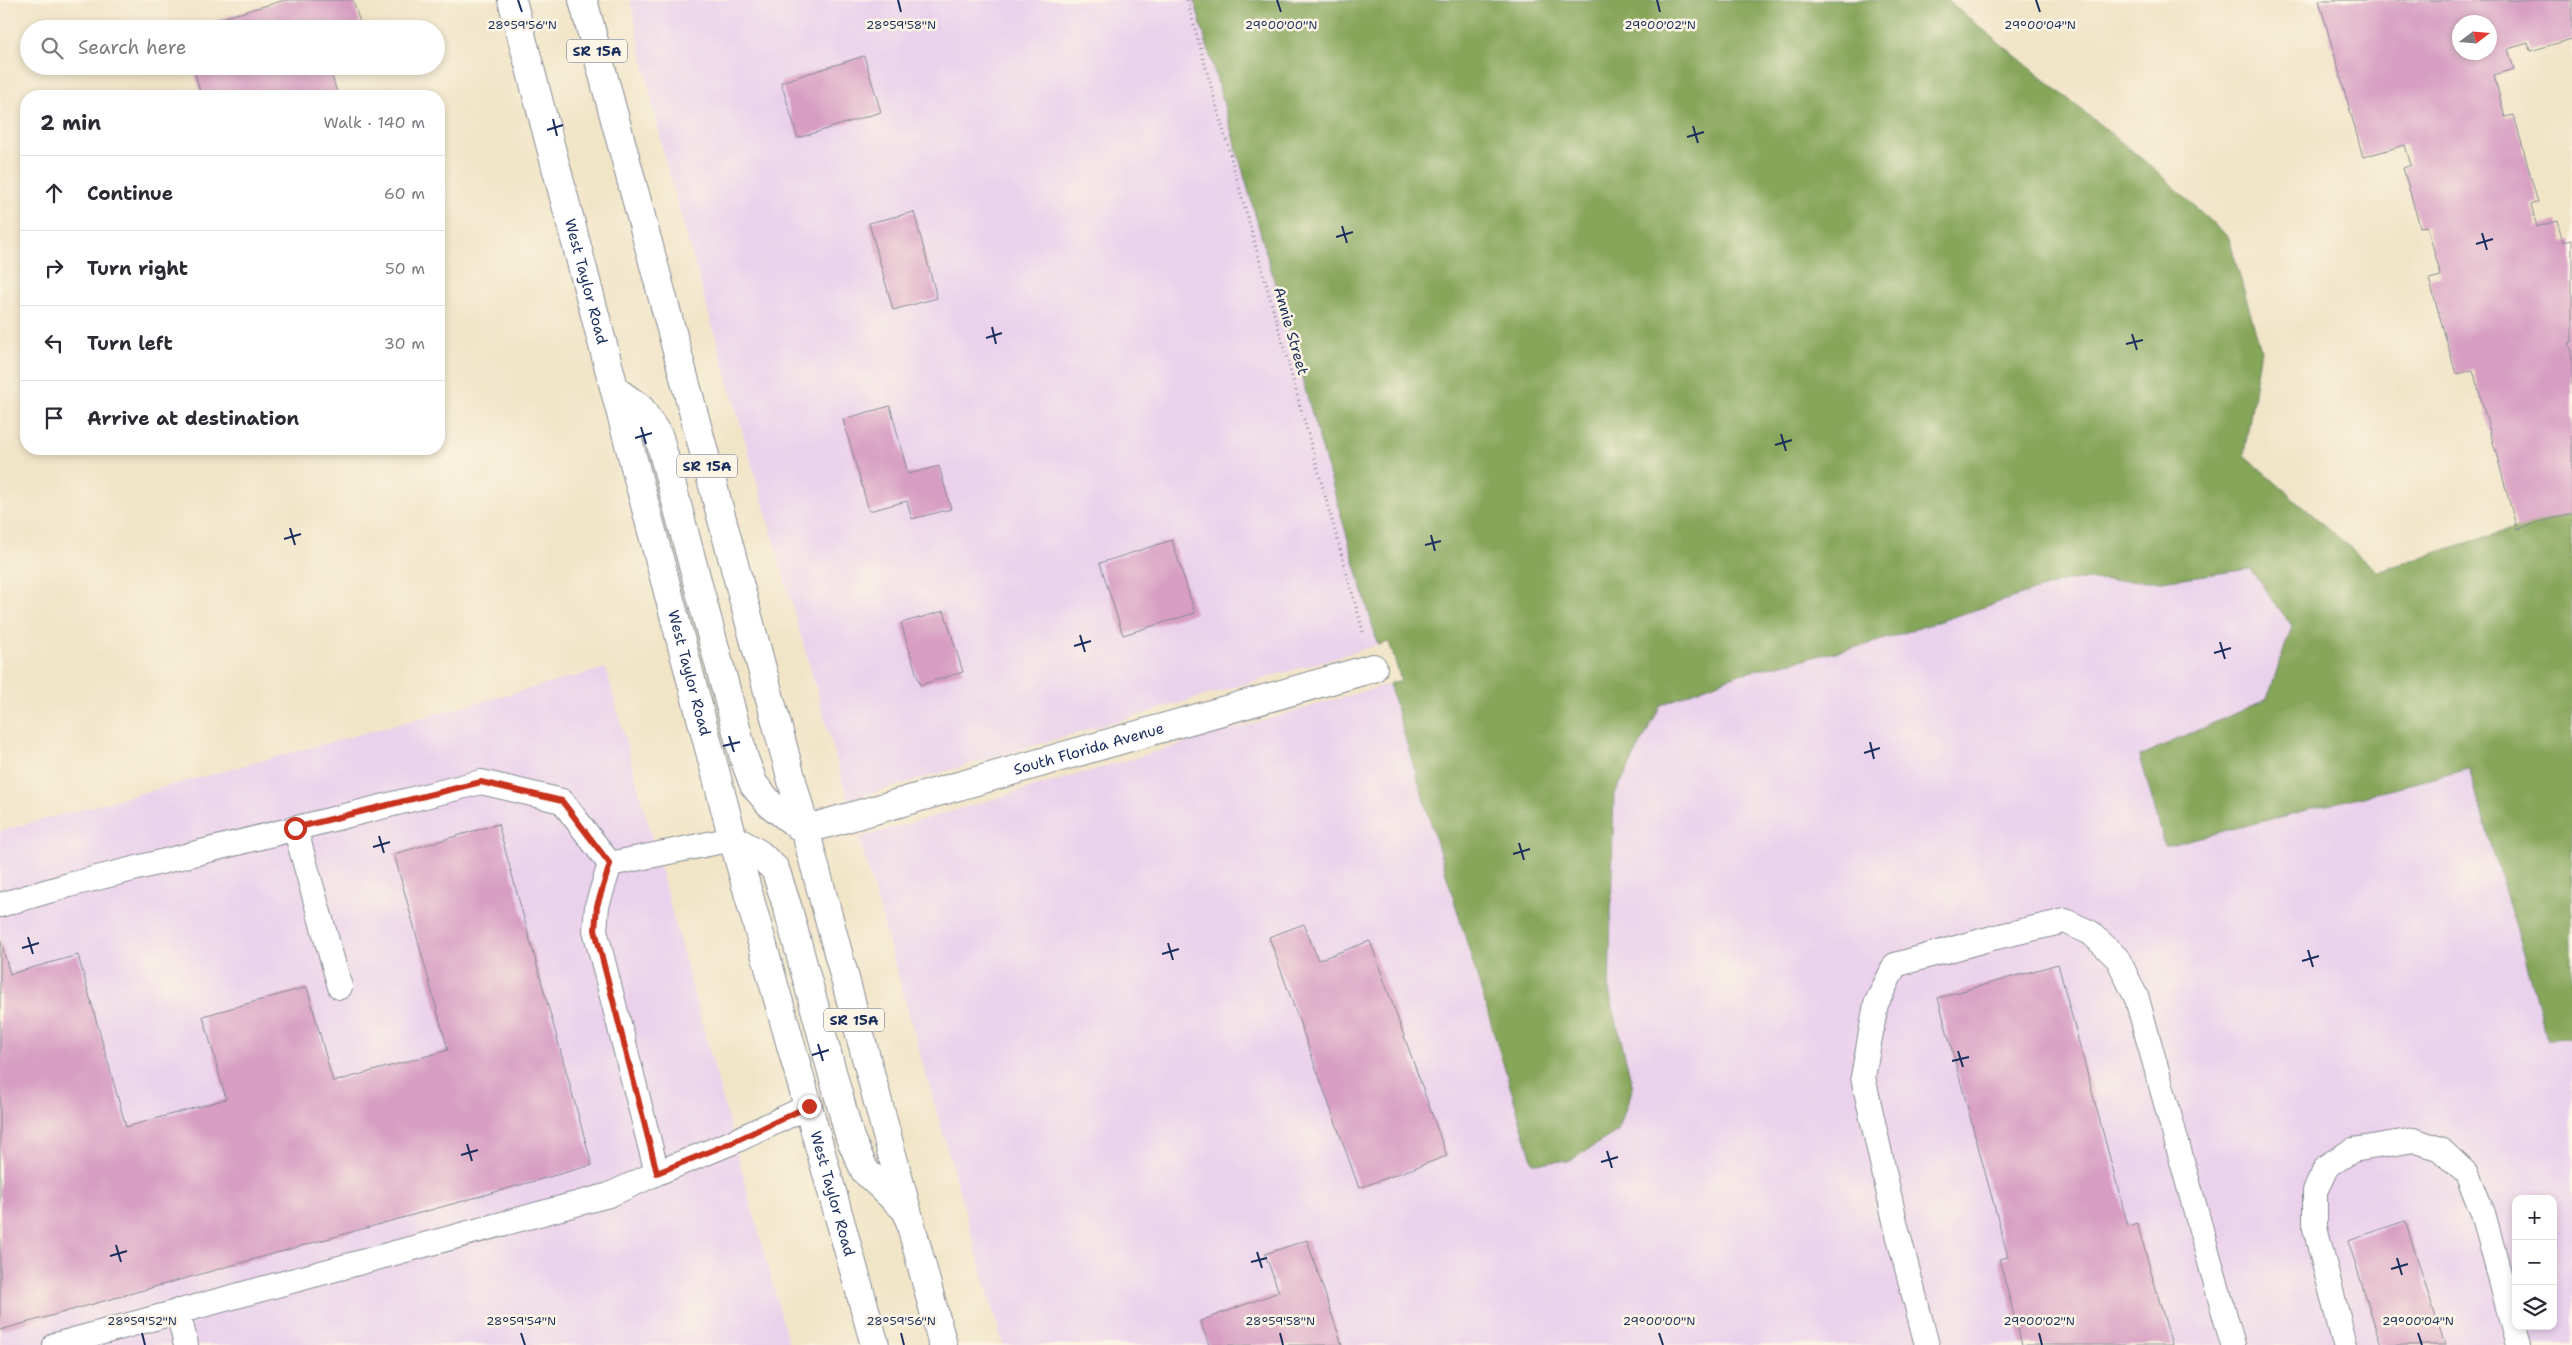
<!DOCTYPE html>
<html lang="en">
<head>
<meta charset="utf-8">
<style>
  :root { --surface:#fff; --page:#f2f2f3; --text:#2b2b33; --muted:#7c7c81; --line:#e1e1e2 }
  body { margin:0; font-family:"Shantell Sans",sans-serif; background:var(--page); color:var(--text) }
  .controls { position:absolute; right:15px; bottom:15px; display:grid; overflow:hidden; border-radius:10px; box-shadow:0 2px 8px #0003 }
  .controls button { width:45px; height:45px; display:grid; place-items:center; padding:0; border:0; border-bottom:1px solid var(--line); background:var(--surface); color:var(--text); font:25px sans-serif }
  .compass { position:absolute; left:2452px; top:15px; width:45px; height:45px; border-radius:50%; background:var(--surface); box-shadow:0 2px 8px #0003; rotate:74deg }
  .stop { position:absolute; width:15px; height:15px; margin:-11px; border:4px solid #c8321e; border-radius:50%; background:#fff }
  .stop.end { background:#c8321e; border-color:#fff; box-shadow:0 1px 5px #0008 }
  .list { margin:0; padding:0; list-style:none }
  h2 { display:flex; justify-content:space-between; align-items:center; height:65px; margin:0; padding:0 20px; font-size:21px }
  h2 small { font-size:16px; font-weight:400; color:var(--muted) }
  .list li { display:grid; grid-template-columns:32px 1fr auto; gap:15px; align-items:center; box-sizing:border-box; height:75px; padding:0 20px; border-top:1px solid var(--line) }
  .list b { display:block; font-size:19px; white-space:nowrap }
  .list em { font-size:16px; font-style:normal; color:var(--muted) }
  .icon { flex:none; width:28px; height:28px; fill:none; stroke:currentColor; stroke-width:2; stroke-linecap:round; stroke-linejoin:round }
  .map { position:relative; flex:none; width:2572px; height:1345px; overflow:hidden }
  .search { position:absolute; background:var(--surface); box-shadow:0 2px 8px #0003; left:20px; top:20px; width:425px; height:55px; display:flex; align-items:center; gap:12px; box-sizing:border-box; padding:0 18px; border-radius:28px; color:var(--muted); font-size:19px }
  .panel { position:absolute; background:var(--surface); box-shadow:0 2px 8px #0003; left:20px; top:90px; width:425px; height:365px; border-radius:20px }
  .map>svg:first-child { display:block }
  .built { fill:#ead1ec; fill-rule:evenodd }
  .forest { fill:#86a65a; stroke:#506a5c }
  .building { fill:#d79dc2; fill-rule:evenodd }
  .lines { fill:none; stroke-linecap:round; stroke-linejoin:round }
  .service-casing { stroke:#868a93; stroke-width:26 }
  .minor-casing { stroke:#868a93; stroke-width:30 }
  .trunk-casing { stroke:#868a93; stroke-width:30 }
  .path { stroke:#868a93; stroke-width:3; stroke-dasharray:1 4; stroke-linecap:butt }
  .service { stroke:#fff; stroke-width:24 }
  .minor { stroke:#fff; stroke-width:28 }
  .trunk { stroke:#fff; stroke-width:28 }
  .route { stroke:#c8321e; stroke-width:6 }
  .ticks { fill:none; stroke:#1b2f5e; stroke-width:2 }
  .labels { text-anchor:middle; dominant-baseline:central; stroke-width:5; stroke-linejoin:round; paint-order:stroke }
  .shield { fill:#fcf5e5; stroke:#5e6a86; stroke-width:1 }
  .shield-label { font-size:14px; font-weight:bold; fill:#1b2f5e }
  .street-label { font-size:15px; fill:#1b2f5e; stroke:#fcf5e5 }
  .ticks-label { font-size:12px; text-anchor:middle; fill:#1b2f5e; stroke:#fcf5e5; stroke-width:5; stroke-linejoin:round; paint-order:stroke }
</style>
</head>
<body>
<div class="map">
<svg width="2572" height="1345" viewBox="0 0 2572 1345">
  <rect width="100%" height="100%" fill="#fcf5e5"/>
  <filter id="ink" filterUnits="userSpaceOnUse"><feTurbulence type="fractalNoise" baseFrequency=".02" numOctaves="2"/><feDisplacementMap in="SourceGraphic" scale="10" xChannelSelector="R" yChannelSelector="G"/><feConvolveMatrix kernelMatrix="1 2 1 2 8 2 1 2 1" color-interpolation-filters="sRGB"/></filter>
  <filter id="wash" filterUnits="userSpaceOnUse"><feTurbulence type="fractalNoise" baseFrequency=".0096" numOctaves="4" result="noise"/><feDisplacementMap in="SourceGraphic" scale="20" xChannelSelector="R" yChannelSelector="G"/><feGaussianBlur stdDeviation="1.12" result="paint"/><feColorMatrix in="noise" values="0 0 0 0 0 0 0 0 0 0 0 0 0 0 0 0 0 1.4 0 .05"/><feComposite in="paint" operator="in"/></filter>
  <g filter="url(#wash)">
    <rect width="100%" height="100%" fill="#f1e5c8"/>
    <path class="built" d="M630,0h564l184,645 -530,155 -182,-636z
      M2250,569l42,57 -25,73 -127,57 25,90 305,-77 78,271 24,-1v306h-1569l-144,-507 530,-154 112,377 132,28 -24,-98 5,-195 47,-91 78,-31 127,-29 202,-65 93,1zM2516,1199h37v127h-37z
      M606,668l183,677h-789v-514z"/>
    <path class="forest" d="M1194,0h753l211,172 71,66 32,112 -17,105 133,116 195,-61v529l-24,1 -79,-271 -304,77 -25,-90 127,-57 25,-73 -42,-57 -89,12 -93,-1 -202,65 -127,29 -78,31 -47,91 -5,195 24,97 -15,43 -49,30 -36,2 -144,-479 12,-4 -12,-38 -11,3z"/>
    <g id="blocks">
      <path class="building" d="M285,0h68l7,23 -20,6h-118l-3,-10z
        M2319,0h253v39l-42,12 -2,-8 -20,6 6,20 -20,6 11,42 9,-2 24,88 -7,1 6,23 20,-6 6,21 9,-2v102l-3,1 3,9v161l-55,16 -44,-159 -17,4 -27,-95 12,-3 -14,-50 -7,1 -17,-59 8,-3 -6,-20 -42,12zM2460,22h30v30h-30z
        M864,56l17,56 -83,26 -17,-56z
        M193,66h136l9,30h-137z
        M914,212l23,86 -44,12 -24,-87z
        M890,406l18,68 31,-8 12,43 -39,10 -5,-18 -38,10 -26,-92z
        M1172,540l23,73 -72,22 -23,-72z
        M944,611l19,61 -43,13 -19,-62z
        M498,824l94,341 -592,165v-391l10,35 68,-19 48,172 100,-28 -23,-83 104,-29 26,95 115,-32 -54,-196z
        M1304,924l14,36 52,-19 77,215 -88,32 -90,-251z
        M2058,964l70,262 9,-3 35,122h-150l-23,-86 9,-2 -70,-259z
        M2405,1221l40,124h-64l-33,-105z
        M1307,1240l35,105h-133l-9,-24 79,-29 -14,-38z"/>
    </g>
  </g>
  <g filter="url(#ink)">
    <use href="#blocks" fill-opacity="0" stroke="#868a93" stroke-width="1"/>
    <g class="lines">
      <defs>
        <path id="service" d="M295,828l45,159
          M0,905l69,-20 412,-103 81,19 48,63
          M657,1173l76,-31 76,-36
          M178,1311l8,34
          M55,1345l554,-150 48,-22 -62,-243 2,-24 13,-42 123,-25
          M1927,1345l-31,-119 -33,-149 13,-73 19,-39 97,-27 73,-17 26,12 27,26 19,40 96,346
          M2345,1345l-30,-117v-37l12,-25 26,-16 61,-10 26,9 27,25 16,39 35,132"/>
        <g id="minor">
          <path id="s1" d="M804,830l569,-162"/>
        </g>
        <g id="trunk">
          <path id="s2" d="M512,0l221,839 142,506"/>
          <path d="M583,0l360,1345"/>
          <path d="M615,390l25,18 19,29 85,321 10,27 16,19 34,26"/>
          <path d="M733,839l26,15 16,15 13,40 62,229 15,33 39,37"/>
        </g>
      </defs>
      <use href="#service" class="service-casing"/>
      <use href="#minor" class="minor-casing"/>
      <use href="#trunk" class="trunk-casing"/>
      <path class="path" d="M1187,0l177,635"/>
      <use href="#service" class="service"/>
      <use href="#minor" class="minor"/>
      <use href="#trunk" class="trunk"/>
    </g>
  </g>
  <g class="lines" filter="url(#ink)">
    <path class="route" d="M295,828l186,-46 81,19 48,63 -13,42 -2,24 62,243 76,-31 76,-36"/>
  </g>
  <path class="ticks" d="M518,0l4,12M898,0l3,12M1277,0l4,12M1657,0l3,12M2036,0l4,12M553,119l4,17M1693,126l5,17M547,130l16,-5M1687,137l17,-5M1342,226l5,17M2482,233l5,17M1336,237l17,-5M2476,244l17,-5M992,327l4,17M2132,334l5,16M986,338l16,-5M2126,344l17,-4M641,427l5,17M1781,434l5,17M635,438l17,-5M1775,445l17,-5M290,528l5,17M1431,535l4,16M284,539l17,-5M1425,545l16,-4M1080,635l5,17M2220,642l5,17M1074,646l17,-5M2214,653l17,-5M729,736l5,16M1870,742l4,17M723,746l17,-4M1864,753l16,-5M379,836l5,17M1519,843l5,17M373,847l17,-5M1513,854l17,-5M28,937l5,17M1168,943l5,17M22,948l17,-5M2308,950l5,17M1162,954l17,-5M2302,961l17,-5M818,1044l5,17M1958,1051l5,16M812,1055l17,-5M1952,1061l17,-4M467,1144l5,17M1607,1151l5,17M461,1155l17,-5M1601,1162l17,-5M116,1245l5,17M1257,1252l5,16M110,1256l17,-5M2397,1258l5,17M1251,1262l16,-4M2391,1269l17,-5M142,1333l3,12M521,1333l4,12M901,1333l3,12M1280,1333l3,12M1659,1333l4,12M2039,1333l3,12M2418,1333l4,12"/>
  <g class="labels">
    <g class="shield">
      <rect x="567" y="39.5" width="60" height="23" rx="4"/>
      <rect x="677" y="454.5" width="60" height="23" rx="4"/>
      <rect x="824" y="1008.5" width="60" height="23" rx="4"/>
    </g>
    <g class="shield-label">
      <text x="597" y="51">SR 15A</text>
      <text x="707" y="466">SR 15A</text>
      <text x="854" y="1020">SR 15A</text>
    </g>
    <g class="street-label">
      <text stroke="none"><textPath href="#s2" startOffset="291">West Taylor Road</textPath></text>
      <text transform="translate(1291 331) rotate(74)">Annie Street</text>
      <text stroke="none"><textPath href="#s2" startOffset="696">West Taylor Road</textPath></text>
      <text stroke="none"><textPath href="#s1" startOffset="296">South Florida Avenue</textPath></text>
      <text stroke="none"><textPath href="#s2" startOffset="1236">West Taylor Road</textPath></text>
    </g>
  </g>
  <g class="ticks-label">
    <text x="522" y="29">28°59'56"N</text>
    <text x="901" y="29">28°59'58"N</text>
    <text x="1281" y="29">29°00'00"N</text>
    <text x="1660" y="29">29°00'02"N</text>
    <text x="2040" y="29">29°00'04"N</text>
    <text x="142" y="1325">28°59'52"N</text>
    <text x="521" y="1325">28°59'54"N</text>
    <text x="901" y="1325">28°59'56"N</text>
    <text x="1280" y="1325">28°59'58"N</text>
    <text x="1659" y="1325">29°00'00"N</text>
    <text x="2039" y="1325">29°00'02"N</text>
    <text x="2418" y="1325">29°00'04"N</text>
  </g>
</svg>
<div class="controls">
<button>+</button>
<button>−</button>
<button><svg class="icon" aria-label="layers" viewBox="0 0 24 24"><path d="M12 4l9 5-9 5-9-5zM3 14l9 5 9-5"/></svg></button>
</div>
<svg class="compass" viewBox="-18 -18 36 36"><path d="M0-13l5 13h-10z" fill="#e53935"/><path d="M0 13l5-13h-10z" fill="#7c7c81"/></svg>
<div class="stop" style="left:295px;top:828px"></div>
<div class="stop end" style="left:809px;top:1106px"></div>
<div class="search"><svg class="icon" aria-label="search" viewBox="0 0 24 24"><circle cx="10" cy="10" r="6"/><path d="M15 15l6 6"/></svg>Search here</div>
<section class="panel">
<h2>2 min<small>Walk · 140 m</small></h2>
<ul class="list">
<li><svg class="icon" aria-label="ahead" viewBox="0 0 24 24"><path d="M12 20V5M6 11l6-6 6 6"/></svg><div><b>Continue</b></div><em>60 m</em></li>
<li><svg class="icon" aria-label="right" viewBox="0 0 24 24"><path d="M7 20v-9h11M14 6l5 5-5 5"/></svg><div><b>Turn right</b></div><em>50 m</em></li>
<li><svg class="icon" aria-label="left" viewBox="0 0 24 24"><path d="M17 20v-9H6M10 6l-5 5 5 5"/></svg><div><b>Turn left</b></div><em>30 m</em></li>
<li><svg class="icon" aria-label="arrive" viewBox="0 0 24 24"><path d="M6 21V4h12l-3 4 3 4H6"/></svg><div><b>Arrive at destination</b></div></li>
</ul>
</section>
</div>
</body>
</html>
